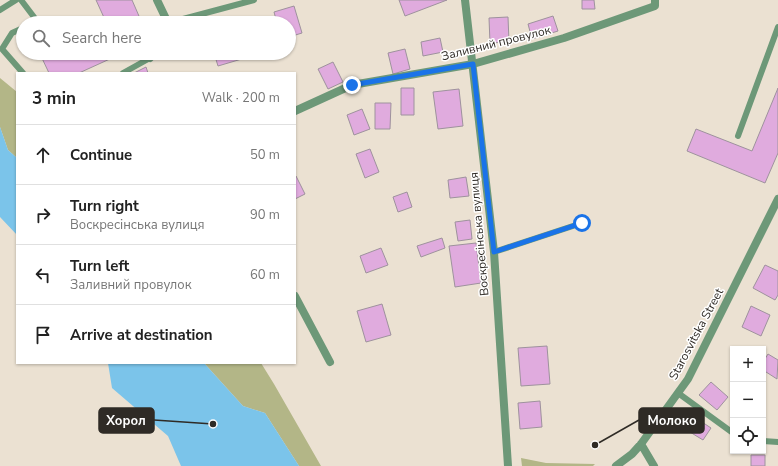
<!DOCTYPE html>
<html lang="en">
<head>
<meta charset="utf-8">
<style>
  :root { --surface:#fff; --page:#f6f6f6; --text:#222; --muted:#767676; --line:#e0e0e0 }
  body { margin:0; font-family:"Nunito Sans",sans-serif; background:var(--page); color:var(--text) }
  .controls { position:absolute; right:12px; bottom:12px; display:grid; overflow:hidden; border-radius:0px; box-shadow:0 1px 3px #0004 }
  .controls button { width:36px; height:36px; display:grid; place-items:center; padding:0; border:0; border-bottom:1px solid var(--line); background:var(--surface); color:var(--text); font:20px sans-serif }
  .stop { position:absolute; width:12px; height:12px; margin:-9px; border:3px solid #1a73e8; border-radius:50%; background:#fff }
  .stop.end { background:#1a73e8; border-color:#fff; box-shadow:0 1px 4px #0008 }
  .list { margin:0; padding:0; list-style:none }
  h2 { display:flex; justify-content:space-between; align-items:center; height:52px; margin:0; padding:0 16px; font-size:17px }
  h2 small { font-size:13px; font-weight:400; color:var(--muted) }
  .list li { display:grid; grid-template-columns:26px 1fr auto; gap:12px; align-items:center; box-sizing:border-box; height:60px; padding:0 16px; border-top:1px solid var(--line) }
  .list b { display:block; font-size:15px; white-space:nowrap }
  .list p { margin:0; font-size:13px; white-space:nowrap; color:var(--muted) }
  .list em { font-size:13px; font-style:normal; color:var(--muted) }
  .icon { flex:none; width:22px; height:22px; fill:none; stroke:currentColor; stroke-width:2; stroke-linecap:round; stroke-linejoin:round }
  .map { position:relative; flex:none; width:778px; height:466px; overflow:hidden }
  .search { position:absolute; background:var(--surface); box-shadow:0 1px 3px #0004; left:16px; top:16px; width:280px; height:44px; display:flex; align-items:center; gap:10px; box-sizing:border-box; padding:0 14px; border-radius:22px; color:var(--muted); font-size:15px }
  .panel { position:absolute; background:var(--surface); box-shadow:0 1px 3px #0004; left:16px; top:72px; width:280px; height:292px; border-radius:0px }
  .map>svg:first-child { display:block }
  .green { fill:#b3b687 }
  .water { fill:#7bc4ea }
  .building { fill:#e0abde; stroke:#9e929d }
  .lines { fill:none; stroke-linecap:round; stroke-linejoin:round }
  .service { stroke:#6d9878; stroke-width:6 }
  .minor { stroke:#6d9878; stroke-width:8 }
  .tertiary { stroke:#6d9878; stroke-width:8 }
  .route { stroke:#1a73e8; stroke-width:5 }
  .labels { text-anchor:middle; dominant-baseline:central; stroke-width:3; stroke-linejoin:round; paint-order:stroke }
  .street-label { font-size:12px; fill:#2f2b26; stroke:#fff }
  .leader { fill:none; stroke:#2f2b26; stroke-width:1.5 }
  .callout-dot { fill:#2f2b26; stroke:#fff; stroke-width:1.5 }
  .callout { fill:#2f2b26; stroke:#2f2b26; stroke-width:1.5 }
  .callout-label { font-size:13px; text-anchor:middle; font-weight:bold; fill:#fff }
</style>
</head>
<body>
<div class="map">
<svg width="778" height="466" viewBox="0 0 778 466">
  <rect width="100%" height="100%" fill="#ebe1d2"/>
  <path class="green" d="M0,78l17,14v66l-9,-8 -8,-23z
    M204,363h57l13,21 47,82h-22l-34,-53 -22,-7z
    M521,458l25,5 49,1 -2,2h-71z"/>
  <path class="water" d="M0,127l8,23 9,8v77l-17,-18z
    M108,363h96l39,43 22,7 34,53h-118l-13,-30 -56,-48z"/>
  <path class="building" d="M96,0h36l10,23h-38l2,-1z
    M399,0h48l-42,16z
    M582,0h12l1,9h-13z
    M294,6l8,27 -13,4v-14h-12l-3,-11z
    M553,16l5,15 -26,8 -4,-15z
    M508,17l1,25 -19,1 -1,-25z
    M440,38l3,14 -20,4 -2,-14z
    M405,49l5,20 -17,5 -5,-21z
    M43,53h80l-44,20h-30l-9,-19z
    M214,53h48l-44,13z
    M333,62l10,20 -15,7 -10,-20z
    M146,67l2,6h-14z
    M401,88h13v27h-13z
    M778,88v65l-13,30 -78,-32 9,-22 56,22z
    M459,89l4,37 -25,3 -5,-37z
    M375,103h16l-1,26h-15z
    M362,109l8,20 -16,6 -7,-20z
    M370,149l9,23 -14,6 -9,-24z
    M296,176l9,18 -10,5v-22z
    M466,177l3,19 -19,2 -2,-18z
    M407,192l5,15 -14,5 -5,-15z
    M470,220l2,19 -14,2 -3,-19z
    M442,238l3,10 -24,9 -4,-11z
    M476,243l5,40 -26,4 -6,-41z
    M381,248l7,17 -22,8 -6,-17z
    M765,265l13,6v24l-3,5 -22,-12z
    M382,304l9,31 -25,7 -9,-31z
    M751,306l19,9 -9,21 -19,-9z
    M547,346l3,38 -29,2 -3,-38z
    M768,354l10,6 -1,19 -14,-9v-8z
    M711,382l17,15 -11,13 -18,-15z
    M540,401l2,26 -22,2 -2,-26z
    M693,416l18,12 -8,12 -18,-11z
    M751,455h14v11h-14z"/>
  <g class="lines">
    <path class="service" d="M21,0l16,21 -4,2
      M0,10l16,-10
      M168,23l86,-23
      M23,28l-11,5 -10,16 21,24
      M123,73l27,-15
      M738,136l40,-109
      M494,252l88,-29
      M678,393l55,40
      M763,441l15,1"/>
    <path class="minor" d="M157,0l11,23
      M150,58l3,-5
      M295,111l57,-26 121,-21 91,-26 91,-32v-6
      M295,296l35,66"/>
    <path class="tertiary" d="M465,0l29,252 14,214
      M641,444l13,22
      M616,466l16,-12 9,-10 47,-65 90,-180"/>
  </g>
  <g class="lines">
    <path class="route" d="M352,85l121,-21 21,188 88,-29"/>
  </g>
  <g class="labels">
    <g class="street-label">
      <text transform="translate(496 43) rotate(-14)">Заливний провулок</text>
      <text transform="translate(479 234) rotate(-95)">Воскресінська вулиця</text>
      <text transform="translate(696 334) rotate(-62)">Starosvitska Street</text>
    </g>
  </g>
  <path class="leader" d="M213 424L154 420M595 445L639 420"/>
  <g class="callout-dot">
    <circle cx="213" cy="424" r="4"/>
    <circle cx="595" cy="445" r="4"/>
  </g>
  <g class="callout">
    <rect x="99" y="408" width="55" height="25" rx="4"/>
    <rect x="639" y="408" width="65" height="25" rx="4"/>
  </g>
  <g class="callout-label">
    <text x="126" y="425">Хорол</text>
    <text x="672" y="425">Молоко</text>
  </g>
</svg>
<div class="controls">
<button>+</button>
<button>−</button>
<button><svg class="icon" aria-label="locate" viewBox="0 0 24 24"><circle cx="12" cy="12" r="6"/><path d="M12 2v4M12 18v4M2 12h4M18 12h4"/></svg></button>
</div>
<div class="stop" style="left:582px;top:223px"></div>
<div class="stop end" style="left:352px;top:85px"></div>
<div class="search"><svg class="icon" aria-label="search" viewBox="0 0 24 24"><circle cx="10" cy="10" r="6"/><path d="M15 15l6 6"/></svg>Search here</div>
<section class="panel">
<h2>3 min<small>Walk · 200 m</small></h2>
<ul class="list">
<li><svg class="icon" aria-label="ahead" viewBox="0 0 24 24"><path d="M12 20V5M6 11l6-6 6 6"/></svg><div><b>Continue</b></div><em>50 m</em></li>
<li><svg class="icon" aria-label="right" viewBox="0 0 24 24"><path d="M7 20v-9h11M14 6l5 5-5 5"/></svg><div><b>Turn right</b><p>Воскресінська вулиця</p></div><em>90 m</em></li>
<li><svg class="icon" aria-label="left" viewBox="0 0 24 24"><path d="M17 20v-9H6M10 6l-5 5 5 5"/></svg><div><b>Turn left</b><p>Заливний провулок</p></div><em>60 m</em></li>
<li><svg class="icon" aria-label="arrive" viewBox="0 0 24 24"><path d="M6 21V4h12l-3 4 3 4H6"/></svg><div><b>Arrive at destination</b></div></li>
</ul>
</section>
</div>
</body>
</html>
